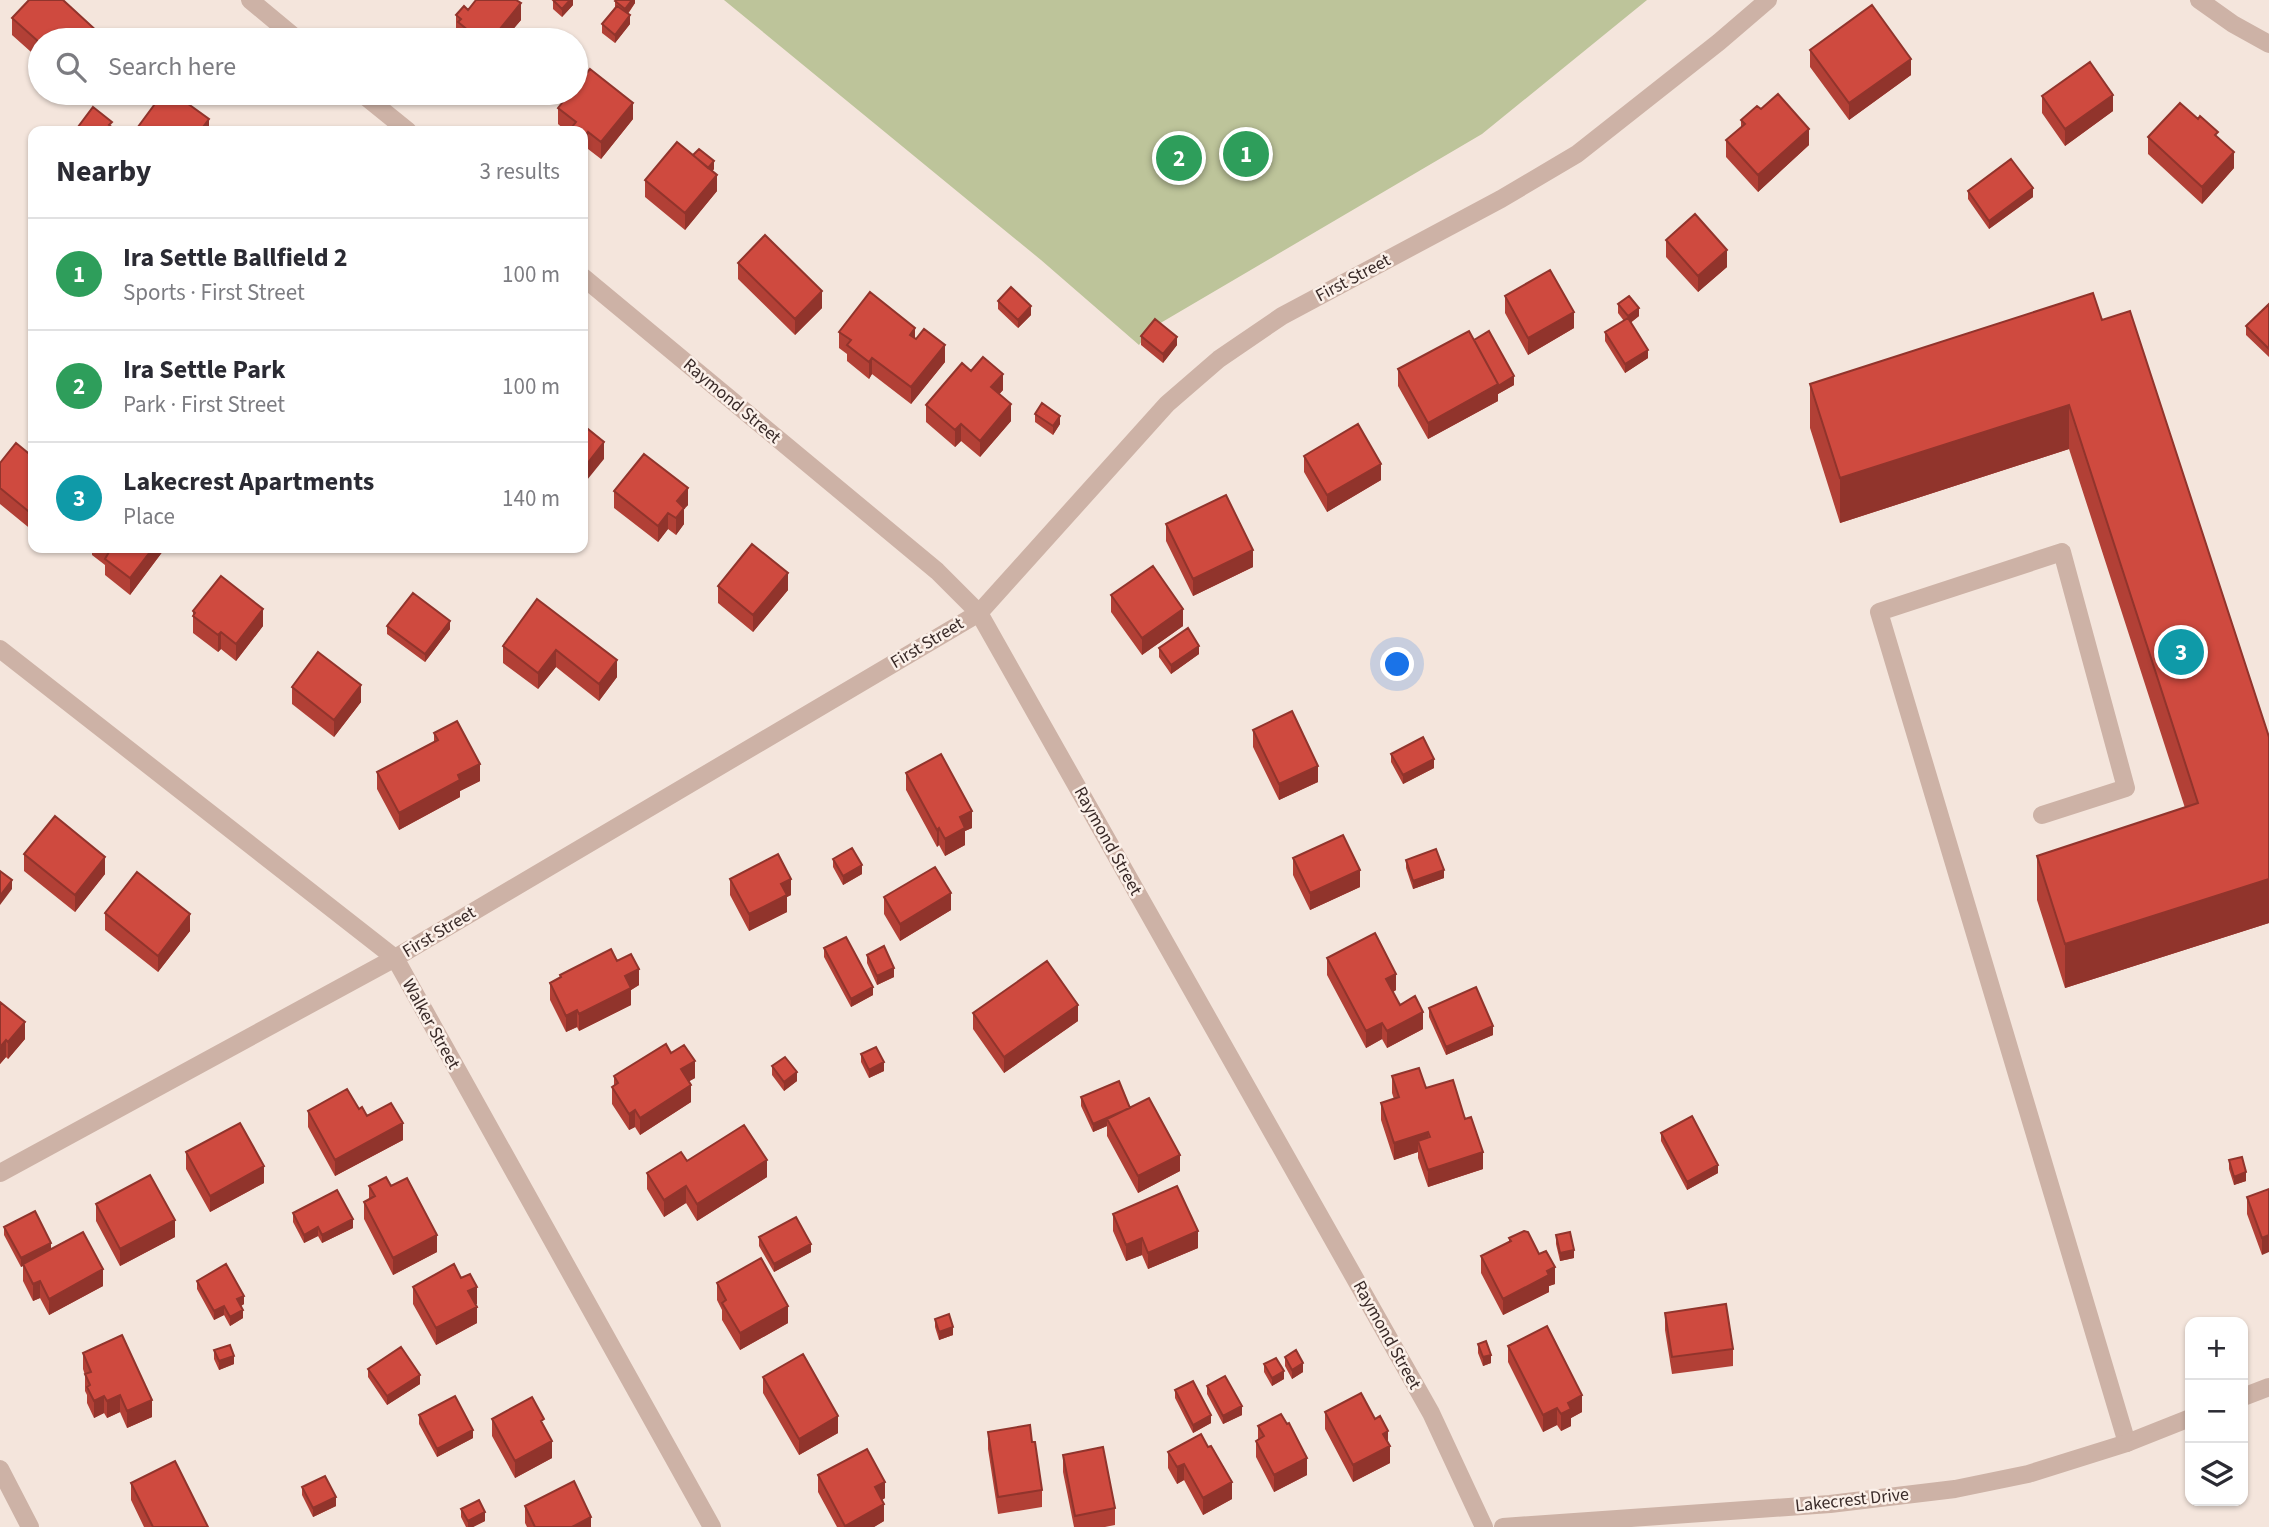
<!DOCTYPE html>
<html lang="en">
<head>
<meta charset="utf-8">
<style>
  :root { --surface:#fff; --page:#f2f2f3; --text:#2b2b33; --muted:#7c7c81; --line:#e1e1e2; --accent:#db2777 }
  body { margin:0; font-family:"Source Sans 3",sans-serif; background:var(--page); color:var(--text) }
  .controls { position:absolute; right:21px; bottom:21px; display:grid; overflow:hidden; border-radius:14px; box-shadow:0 2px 5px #0004 }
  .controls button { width:63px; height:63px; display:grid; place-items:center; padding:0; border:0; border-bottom:2px solid var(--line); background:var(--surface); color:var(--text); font:35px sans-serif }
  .you { position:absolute; left:1398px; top:665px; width:24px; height:24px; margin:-18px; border:5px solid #fff; border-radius:50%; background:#1a73e8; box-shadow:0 0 0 10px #1a73e833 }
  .badge { display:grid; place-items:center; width:46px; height:46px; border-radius:50%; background:var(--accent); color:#fff; font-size:23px; font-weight:700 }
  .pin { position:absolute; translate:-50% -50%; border:4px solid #fff; box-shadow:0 2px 7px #0006 }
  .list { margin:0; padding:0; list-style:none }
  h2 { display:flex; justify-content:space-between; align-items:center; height:91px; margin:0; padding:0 28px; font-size:30px }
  h2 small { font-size:23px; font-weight:400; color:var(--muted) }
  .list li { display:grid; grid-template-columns:46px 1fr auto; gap:21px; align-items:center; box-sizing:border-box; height:112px; padding:0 28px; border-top:2px solid var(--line) }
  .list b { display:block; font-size:26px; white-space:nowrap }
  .list p { margin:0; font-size:23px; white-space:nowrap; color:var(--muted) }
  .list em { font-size:23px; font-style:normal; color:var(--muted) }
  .icon { flex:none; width:38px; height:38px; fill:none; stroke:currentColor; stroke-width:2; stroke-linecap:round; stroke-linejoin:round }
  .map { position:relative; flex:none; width:2269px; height:1527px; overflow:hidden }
  .search { position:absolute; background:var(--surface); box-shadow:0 2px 5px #0004; left:28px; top:28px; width:560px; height:77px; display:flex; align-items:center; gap:18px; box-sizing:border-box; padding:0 24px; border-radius:38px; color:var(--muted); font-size:26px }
  .panel { position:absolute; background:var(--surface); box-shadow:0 2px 5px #0004; left:28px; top:126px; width:560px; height:427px; border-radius:14px }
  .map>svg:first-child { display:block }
  .green { fill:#bdc49a }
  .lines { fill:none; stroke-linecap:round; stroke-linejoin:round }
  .lane { stroke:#cdb2a6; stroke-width:18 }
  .street { stroke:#cdb2a6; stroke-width:18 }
  .wall { fill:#b24036 }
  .shaded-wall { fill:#91342c }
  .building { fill:#cf4a3f; stroke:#91342c; stroke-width:2 }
  .labels { text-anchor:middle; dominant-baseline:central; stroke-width:5; stroke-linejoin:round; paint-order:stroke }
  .street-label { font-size:18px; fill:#392a28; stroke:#fbf0e9 }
</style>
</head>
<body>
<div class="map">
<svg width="2269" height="1527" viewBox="0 0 2269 1527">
  <rect width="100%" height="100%" fill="#f4e5dc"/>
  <path class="green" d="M724,0h923l-165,134 -330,194 -13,17 -98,-85z"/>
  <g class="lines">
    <path class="lane" d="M2042,815l84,-27 -64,-236 -183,60 248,831"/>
    <path class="street" d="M250,0l48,40
      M2199,0l34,24 36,20
      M361,93l47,38
      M583,277l354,294 42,42 452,800 53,114
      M0,649l395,309 317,569
      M0,1173l395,-215 584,-345 188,-209 52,-45 63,-43 219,-117 76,-45 142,-112 49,-42
      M2243,1397l26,-10
      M0,1469l30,58
      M1503,1527l327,-23 125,-15 73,-15 99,-31 63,-25"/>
  </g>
  <path class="wall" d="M573,0v5l-11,12 -9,-8v-8z
    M635,0v3l-7,11 2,10 -15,19 -13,-10v-9l13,-17v-6z
    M468,10l53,10 -17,20h-44l-2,-1v-6l-2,-1v-17z
    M12,18l87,22h-59v20l-28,-25z
    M1810,50l101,25 -62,45 -39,-53z
    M2042,96l71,15 -48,35 -23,-33z
    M558,108l75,11 -32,40 -13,-10 -4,5 -1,-2v-21h-17l-8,-7z
    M1741,120l68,25 -51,47 -32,-35v-17l15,-13z
    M2148,137h70l16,31 -32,36 -54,-50z
    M693,155l21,14 -2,2 5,20 -32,39 -40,-33v-17z
    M1968,191l65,6 -44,32 -21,-30z
    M1666,240l61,27 -29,25 -32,-35z
    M738,263l84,45 -27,27 -57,-56z
    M1505,296l69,32 -46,27 -23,-42z
    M998,301l33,14 -13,13 -20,-19z
    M1618,304l21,12 -8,6 17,36 -23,15 -20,-32v-9l19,-11 -6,-8z
    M2269,304v53l-23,-22v-9z
    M2102,320l167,417v186l-204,65 -28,-88v-44l148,-48 -116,-359 -229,74 -30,-95v-44z
    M839,332l76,6 30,24 -34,42 -39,-30 -3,5 -22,-18v-7l-8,-6z
    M1141,336l36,9 -14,18 -22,-18z
    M1474,340l40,45 -16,9v7l-70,38 -30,-53v-17z
    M971,371l32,19 -4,4 12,27 -31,36 -19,-16 -6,6 -29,-25v-17z
    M1035,414l25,10 -7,11 -18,-13z
    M1304,456l77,24 -54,32 -23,-40z
    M33,457v74l-33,-27v-41z
    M614,491l74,14 -4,4v15l-8,11 -8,-6 -10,13 -44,-34z
    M1166,524l87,43 -60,29 -27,-55z
    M92,548h71v3l-33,44 -25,-20v-10l-13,-10z
    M718,586l70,4 -35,42 -35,-29z
    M1111,595l72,31 -41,29 -31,-43z
    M537,599l80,78 -18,24 -43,-34 -18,22 -35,-26v-17z
    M193,611l70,15 -27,35 -15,-12 -3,3 -25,-19z
    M387,626l63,3 -25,33 -38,-28z
    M1159,648l40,6 -28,20 -12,-17z
    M292,687l69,15 -27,35 -42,-33z
    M1253,730l65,52 -39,18 -26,-53z
    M434,733l46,48 -20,10v6l-61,33 -22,-41v-17l57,-30z
    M1391,754l43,14 -31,16 -12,-22z
    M906,773l66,55 -7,3v14l-20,11 -6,-11 -2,2 -31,-57z
    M24,854l81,20 -30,38 -51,-41z
    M1293,858l67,29 -50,23 -17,-35z
    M833,859l29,15 -19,11 -10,-18z
    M1406,860l38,18 -31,11 -7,-21z
    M730,879l61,16 -4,2v15l-38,19 -19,-36z
    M884,897l67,13 -51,31 -16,-27z
    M105,913l85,18 -32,41 -53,-42z
    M824,948l49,47 -22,12 -27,-50z
    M867,955l27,22 -17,8 -10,-22z
    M1327,958l69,32 -3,2 7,13 23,24 -36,19 -5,-9 -16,9 -39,-73z
    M617,961l22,24 -8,5v15l-52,26 -2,-4 -11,5 -16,-32v-17l10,-5v-3z
    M0,1002l25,37 -17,20 -2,-2 -6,7z
    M1429,1008l64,27 -47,20 -17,-38z
    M973,1013l105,8 -74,52 -31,-44z
    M671,1053l24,25 -6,3 2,21 -51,33 -5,-8 -6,3 -17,-26v-17l2,-2v-9z
    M861,1054l23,17 -15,7 -8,-16z
    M772,1066l25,15 -13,10 -12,-16z
    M1392,1076l34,12 57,81 -55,18 -10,-29v-6l-24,8 -13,-40v-17l13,-4 -2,-6z
    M1081,1097l49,10 50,64 -42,22 -31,-57v-10l-14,6 -12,-26z
    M359,1109l8,7 36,24 -68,36 -27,-49v-16z
    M1661,1133l57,40 -31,17 -26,-49z
    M186,1152l78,31 -54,29 -24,-43z
    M2229,1160l17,21 -12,4 -5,-16z
    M687,1161l80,16 -70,44 -11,-18 -22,14 -17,-28v-16z
    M369,1186h22l46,66 -44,23 -29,-56v-17l5,-3z
    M2269,1189l-7,66 -15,-41v-17z
    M96,1204l79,33 -55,29 -24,-45z
    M293,1213l60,15 -31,15 -4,-7 -14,7 -11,-21z
    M1113,1214l85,34 -50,21 -6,-14 -16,6 -13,-30z
    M4,1227l47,22 52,37 -54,29 -9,-17 -7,3 -10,-20v-15l-2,1 -17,-32z
    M1556,1235l18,23 -14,3 -4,-17z
    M759,1237l52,15 -37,20 -15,-26z
    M1509,1238l46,46 -6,2v6l-46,23 -22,-42v-17l28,-14z
    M461,1278l16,26h-1l1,19 -41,22 -23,-41v-17z
    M197,1281l47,23 -3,2 2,12 -13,8 -6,-11 -10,5 -17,-31z
    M717,1283l71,40 -48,27 -18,-30v-10l-5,-10z
    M1665,1313l68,36v17l-61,8 -7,-44z
    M935,1319l18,16 -14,5 -4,-13z
    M1478,1344l13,19 -8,3 -5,-13z
    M1508,1346l74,66 -11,6v8l-10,5 -4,-6 -14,7 -35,-70z
    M214,1350l20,14 -15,6 -5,-11z
    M83,1353l69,64 -25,11 -7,-16 -13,6 -3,-5 -10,5 -7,-15v-8l-2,-4v-16l-2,-6z
    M1285,1357l18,15 -11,7 -7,-13z
    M1264,1364l20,15 -12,7 -8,-14z
    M368,1369l52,15 -33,21 -19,-28z
    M763,1377l75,56 -39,22 -36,-62z
    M1207,1386l35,29 -19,9 -16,-30z
    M1175,1390l36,33 -18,10 -18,-35z
    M1325,1412l50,7 13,24 2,20 -37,19 -28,-53z
    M419,1415l54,23 -36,19 -18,-33z
    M492,1419l52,8 8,31 -37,20 -23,-42z
    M1258,1426l49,49 -33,17 -18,-35v-16l2,-2z
    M988,1432l44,10 10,48v17l-44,7 -10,-65z
    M1168,1452l64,47 -29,16 -19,-35 -7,4 -9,-16z
    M1063,1455l52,53v17l-10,2h-31l-11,-55z
    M818,1475l67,23 -3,2 2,21 -10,6h-37l-19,-35z
    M131,1483l77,44h-64l-13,-27z
    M302,1487l34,19 -23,11 -11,-22z
    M525,1506l66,21h-64l-2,-4z
    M461,1509l24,12 -12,6h-7l-5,-10z"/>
  <path class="shaded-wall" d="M570,0h3v5l-11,12v-8z
    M632,0h3v3l-10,14v-8z
    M521,3v17l-17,20h-13z
    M630,15v9l-15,19v-8z
    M99,33v7h-6z
    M1911,59v16l-62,45v-17z
    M2113,95v16l-48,35v-17z
    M633,103v16l-32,40v-17z
    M209,119v12h-9z
    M1809,129v16l-51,47v-17z
    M588,132v17l-4,5v-17z
    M2234,152v16l-32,36v-17z
    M714,161v8l-9,11v-8z
    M717,175v16l-32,39v-17z
    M2033,188v9l-44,32v-8z
    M1727,250v17l-29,25v-16z
    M822,291v17l-27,27v-16z
    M1031,306v9l-13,13v-8z
    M1639,308v8l-11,9v-9z
    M1574,312v16l-46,27v-17z
    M915,328v17l-5,-10z
    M1177,337v8l-14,18v-9z
    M945,345v17l-34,42v-17z
    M1648,350v8l-23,15v-9z
    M872,358v16l-3,5v-17z
    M1003,374v16l-12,14v-17z
    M1514,376v9l-16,9v7l-70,38v-16z
    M1011,404v17l-31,36v-16z
    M2069,405v44l-229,74v-45z
    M1060,416v8l-7,11v-9z
    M961,424v17l-6,6v-17z
    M604,442v17l-21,26v-16z
    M1381,464v16l-54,32v-17z
    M688,488v17l-4,4v15l-8,11v-17l1,-17z
    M668,513v16l-10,13v-16z
    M153,548h10v3l-33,44v-17z
    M1253,550v17l-60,29v-17z
    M788,573v17l-35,42v-17z
    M263,609v17l-27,35v-17z
    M1183,609v17l-41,29v-17z
    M450,621v8l-25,33v-8z
    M221,632v17l-3,3v-17z
    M1199,646v8l-28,20v-9z
    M556,650v17l-18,22v-16z
    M617,660v17l-18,24v-17z
    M361,685v17l-27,35v-17z
    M1434,759v9l-31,16v-9z
    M480,764v17l-20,10v6l-61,33v-17l59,-38z
    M1318,766v16l-39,18v-16z
    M972,811v17l-7,3v14l-20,11v-17l15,-22z
    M939,828v17l-2,2v-17z
    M105,857v17l-30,38v-17z
    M862,865v9l-19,11v-9z
    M1360,870v17l-50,23v-17z
    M1444,870v8l-31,11v-8z
    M791,879v16l-4,2v15l-38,19v-17l32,-30z
    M2269,879v44l-204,65v-44z
    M12,880v9l-12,16v-9z
    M951,893v17l-51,31v-17z
    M190,914v17l-32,41v-16z
    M894,968v9l-17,8v-9z
    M639,969v16l-8,5v15l-52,26v-17l46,-38z
    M1396,974v16l-10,6v-17z
    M873,987v8l-22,12v-8z
    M1078,1005v16l-74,52v-16z
    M577,1010v17l-11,5v-16z
    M1423,1012v17l-36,19v-17z
    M25,1022v17l-17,20v-17z
    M1382,1023v16l-16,9v-17z
    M1493,1026v9l-47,20v-8z
    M6,1040v17l-6,7v-17z
    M695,1061v17l-14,8v-17z
    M884,1062v9l-15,7v-8z
    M797,1072v9l-13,10v-9z
    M691,1085v17l-51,33v-17z
    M1130,1108l-23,11v7l-14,6v-8z
    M635,1110v17l-6,3v-16z
    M403,1123v17l-68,36v-16z
    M1428,1132v16l-10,-7v11l-24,8v-17z
    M1483,1152v17l-55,18v-17z
    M1180,1155v16l-42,22v-17z
    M767,1160v17l-70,44v-17z
    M1718,1165v8l-31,17v-8z
    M264,1166v17l-54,29v-16z
    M2246,1172v9l-12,4v-8z
    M686,1186v17l-22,14v-17z
    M353,1219v9l-31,15v-8z
    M175,1220v17l-55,29v-17z
    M318,1227v9l-14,7v-8z
    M1198,1231v17l-50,21v-16z
    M437,1235v17l-44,23v-17z
    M2269,1235v17l-7,3v-17z
    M1142,1238v17l-16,6v-16z
    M51,1243v8l-30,16v-9z
    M811,1244v8l-37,20v-8z
    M1574,1250v8l-14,3v-8z
    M1555,1267v17l-6,2v6l-46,23v-16l44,-28z
    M103,1269v17l-54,29v-16z
    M40,1281v17l-7,3v-17z
    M477,1287v17l-9,4v-17z
    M244,1296v8l-7,4v-9z
    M224,1306v9l-10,5v-9z
    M788,1306v17l-48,27v-17z
    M477,1307v16l-41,22v-17z
    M243,1310v8l-13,8v-9z
    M953,1327v8l-14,5v-8z
    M1491,1355v8l-8,3v-9z
    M234,1356v8l-15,6v-9z
    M1303,1363v9l-11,7v-9z
    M1284,1371v8l-12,7v-8z
    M420,1375v9l-33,21v-9z
    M120,1395v17l-13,6v-17z
    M1582,1395v17l-11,6v8l-10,5v-17l7,-11z
    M104,1396v17l-10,5v-17z
    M152,1400v17l-25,11v-17z
    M1242,1406v9l-19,9v-8z
    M1557,1408v17l-14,7v-17z
    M1211,1415v8l-18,10v-8z
    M838,1416v17l-39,22v-16z
    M473,1430v8l-36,19v-8z
    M1388,1431v16l2,-1v17l-37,19v-17l30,-31z
    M552,1441v17l-37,20v-17z
    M1307,1458v17l-33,17v-17z
    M1184,1464v16l-7,4v-17z
    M885,1482v16l-10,6v-17z
    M1232,1482v17l-29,16v-17z
    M336,1497v9l-23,11v-9z
    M884,1504v17l-10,6h-29v-1z
    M485,1512v9l-12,6h-5v-6z
    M591,1517v10h-19z"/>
  <path class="building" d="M29,0h34l36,33 -6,7h-53v3l-28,-25z
    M476,0h40l5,3 -30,37h-11l-22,-18 3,-3 -5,-4 8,-9 4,4z
    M553,0h17l-8,9z
    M616,0h16l-7,9 -10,-8z
    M1872,5l39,54 -62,44 -39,-53z
    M617,6l13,9 -15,20 -13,-11z
    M2090,62l23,33 -48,34 -23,-33z
    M590,69l43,34 -32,39 -13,-10 -4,5 -1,-1v-5h-6l-5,-4 4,-5 -18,-14 12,-15h6v-7z
    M163,93h10l36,26 -9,12h-65z
    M1778,94l31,35 -51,46 -32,-35 19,-16 -4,-4 16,-14 4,3z
    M2180,103l18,16 2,-3 18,16 -3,3 19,17 -32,35 -54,-50z
    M93,107l19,15 -3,3 4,3 -3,3h-35z
    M677,142l40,33 -32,38 -40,-33z
    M699,149l15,12 -6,7 -15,-13z
    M2011,159l22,29 -44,33 -21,-30z
    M1695,214l32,36 -29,26 -32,-36z
    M765,235l57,56 -27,28 -57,-56z
    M1550,270l24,42 -46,26 -23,-42z
    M1011,287l20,19 -13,14 -20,-19z
    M870,292l45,36 -5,7 6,4 8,-10 21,16 -34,42 -39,-29 -3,4 -22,-17 4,-5 -12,-8z
    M2093,293l9,27 28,-9 139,426v142l-204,65 -28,-88 161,-53 -129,-398 -229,73 -30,-94z
    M1629,296l10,12 -11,8 -10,-12z
    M2269,304v45l-23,-23z
    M1628,318l20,32 -23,14 -20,-32z
    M1155,319l22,18 -14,17 -22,-18z
    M1469,331l29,53 -70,39 -30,-54z
    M1489,331l25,45 -16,10v-2l-24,-44z
    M983,357l20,17 -12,13 20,17 -31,37 -19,-17 -6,6 -29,-25 36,-42 9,8z
    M1042,403l18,13 -7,10 -18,-12z
    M1358,424l23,40 -54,31 -23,-39z
    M583,425l21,17 -21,27z
    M16,443l17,14v58l-33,-27v-25z
    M644,454l44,34 -11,13 7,7 -8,10 -8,-5 -10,13 -44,-35z
    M1226,495l27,55 -60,29 -27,-55z
    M752,544l36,29 -35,42 -35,-29z
    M104,548h49l-23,30 -25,-19 4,-7z
    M1153,566l30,43 -41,29 -31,-43z
    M221,576l42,33 -27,35 -15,-12 -3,3 -25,-19 2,-3 -2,-2z
    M413,593l37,28 -25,33 -38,-28z
    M537,599l80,61 -18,24 -43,-34 -18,23 -35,-27z
    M1188,628l11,18 -28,19 -12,-17z
    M318,652l43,33 -27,35 -42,-33z
    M1292,711l26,55 -39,18 -26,-54z
    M457,721l23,43 -22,11 2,5 -61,33 -22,-41 61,-32 -4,-7z
    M1423,737l11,22 -31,16 -12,-21z
    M941,754l31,57 -12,6 5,11 -20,11 -6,-11 -2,2 -31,-57z
    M55,816l50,41 -30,38 -51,-41z
    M1343,835l17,35 -50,23 -17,-35z
    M852,848l10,17 -19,11 -10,-17z
    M1436,849l8,21 -31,11 -7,-21z
    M778,854l13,25 -10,5 6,11 -38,19 -19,-35z
    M935,867l16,26 -51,31 -16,-27z
    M0,871l12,9 -12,16z
    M137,872l53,42 -32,42 -53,-43z
    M1375,933l21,41 -10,5 14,26 15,-9 8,16 -36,19 -5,-8 -16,8 -39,-73z
    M846,937l27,50 -22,12 -27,-51z
    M884,946l10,22 -17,8 -10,-21z
    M611,949l6,12 14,-7 8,15 -14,7 6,12 -52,26 -2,-4 -11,6 -16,-33 11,-6 -1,-2z
    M1047,961l31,44 -74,52 -31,-44z
    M1476,987l17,39 -47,21 -17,-39z
    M0,1002l25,20 -17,20 -2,-2 -6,7z
    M666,1044l5,9 13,-8 11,16 -14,8 10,16 -51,33 -5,-8 -6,4 -17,-27 6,-4 -4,-7z
    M876,1047l8,15 -15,8 -8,-16z
    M785,1057l12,15 -13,10 -12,-16z
    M1419,1068l7,20 27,-8 12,39 6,-2 12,35 -55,18 -10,-29 12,-4 -2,-5 -34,11 -13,-40 18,-6 -7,-21z
    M1119,1081l11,27 -37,16 -12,-27z
    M347,1089l12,20 3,-2 5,9 24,-13 12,20 -68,37 -27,-49z
    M1149,1098l31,57 -42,21 -31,-57z
    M1692,1116l26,49 -31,17 -26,-49z
    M240,1123l24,43 -54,30 -24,-44z
    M744,1125l23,35 -70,44 -11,-18 -22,14 -17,-27 34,-21 6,9z
    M2242,1157l4,15 -12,5 -5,-17z
    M150,1175l25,45 -55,29 -24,-45z
    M386,1177l5,9 16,-8 30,57 -44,23 -29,-56 11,-6 -6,-10z
    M1177,1186l21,45 -50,22 -6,-15 -16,7 -13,-31z
    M2269,1189v46l-7,3 -15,-41z
    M337,1190l16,29 -31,16 -4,-8 -14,8 -11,-22z
    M35,1211l16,32 -30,15 -17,-31z
    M796,1217l15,27 -37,20 -15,-27z
    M1524,1231l4,1 11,22 7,-3 9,16 -8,4 2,4 -46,24 -22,-43 30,-15 -2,-3z
    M83,1232l20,37 -54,30 -9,-18 -7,3 -10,-20z
    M1570,1232l4,18 -14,3 -4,-18z
    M761,1258l27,48 -48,27 -18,-30 4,-3 -9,-17z
    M226,1264l18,32 -7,3 6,11 -13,7 -6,-11 -10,5 -17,-30z
    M454,1264l7,14 9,-4 7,13 -9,4 9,16 -41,21 -23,-41z
    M1726,1304l7,45 -61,8 -7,-44z
    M949,1314l4,13 -14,5 -4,-13z
    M1547,1326l35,69 -14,8 3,6 -10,5 -4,-6 -14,7 -35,-69z
    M122,1335l30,65 -25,11 -7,-16 -13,6 -3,-5 -10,5 -7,-14 3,-2 -5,-11 6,-2 -8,-19z
    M1486,1341l5,14 -8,2 -5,-13z
    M230,1345l4,11 -15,5 -5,-11z
    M401,1347l19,28 -33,21 -19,-27z
    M1296,1350l7,13 -11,7 -7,-13z
    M803,1354l35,62 -39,23 -36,-62z
    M1276,1358l8,13 -12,7 -8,-14z
    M1225,1376l17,30 -19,10 -16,-30z
    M1193,1381l18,34 -18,10 -18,-35z
    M1361,1393l14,26 5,-3 8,15 -5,3 7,12 -37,19 -28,-53z
    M455,1396l18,34 -36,19 -18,-34z
    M532,1397l12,22 -3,2 11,20 -37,20 -23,-42z
    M1281,1414l6,10 2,-1 18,35 -33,17 -18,-34 8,-5 -6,-10z
    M1030,1425l2,17h3l7,48 -44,7 -10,-65z
    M1201,1434l7,13 3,-1 21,36 -29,16 -19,-34 -7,3 -9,-15z
    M1103,1447l12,61 -40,8 -12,-61z
    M867,1449l18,33 -10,5 9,17 -39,22 -27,-51z
    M175,1461l33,66h-55l-22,-44z
    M325,1476l11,21 -23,11 -11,-21z
    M574,1481l17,36 -19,10h-37l-10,-21z
    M479,1500l6,12 -17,9 -7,-12z"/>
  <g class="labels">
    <g class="street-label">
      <text transform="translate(1353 278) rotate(-28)">First Street</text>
      <text transform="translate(732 401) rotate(40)">Raymond Street</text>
      <text transform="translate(927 643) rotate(-31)">First Street</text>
      <text transform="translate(1108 841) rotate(61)">Raymond Street</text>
      <text transform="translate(439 932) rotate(-31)">First Street</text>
      <text transform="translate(431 1024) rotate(61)">Walker Street</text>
      <text transform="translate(1387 1335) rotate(61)">Raymond Street</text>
      <text transform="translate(1852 1500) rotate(-6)">Lakecrest Drive</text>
    </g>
  </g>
</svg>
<div class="controls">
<button>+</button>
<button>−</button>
<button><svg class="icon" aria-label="layers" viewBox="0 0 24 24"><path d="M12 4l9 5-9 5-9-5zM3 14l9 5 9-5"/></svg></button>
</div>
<div class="you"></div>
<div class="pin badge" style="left:1246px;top:154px;background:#2e9e5b">1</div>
<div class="pin badge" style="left:1179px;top:158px;background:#2e9e5b">2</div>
<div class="pin badge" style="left:2181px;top:652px;background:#0f9aa8">3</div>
<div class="search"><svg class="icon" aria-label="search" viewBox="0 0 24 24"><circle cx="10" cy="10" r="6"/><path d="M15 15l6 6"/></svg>Search here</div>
<section class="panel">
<h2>Nearby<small>3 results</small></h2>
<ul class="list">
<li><span class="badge" style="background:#2e9e5b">1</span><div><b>Ira Settle Ballfield 2</b><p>Sports · First Street</p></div><em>100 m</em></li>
<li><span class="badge" style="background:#2e9e5b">2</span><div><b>Ira Settle Park</b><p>Park · First Street</p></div><em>100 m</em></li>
<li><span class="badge" style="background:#0f9aa8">3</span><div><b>Lakecrest Apartments</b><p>Place</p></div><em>140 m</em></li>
</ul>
</section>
</div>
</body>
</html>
